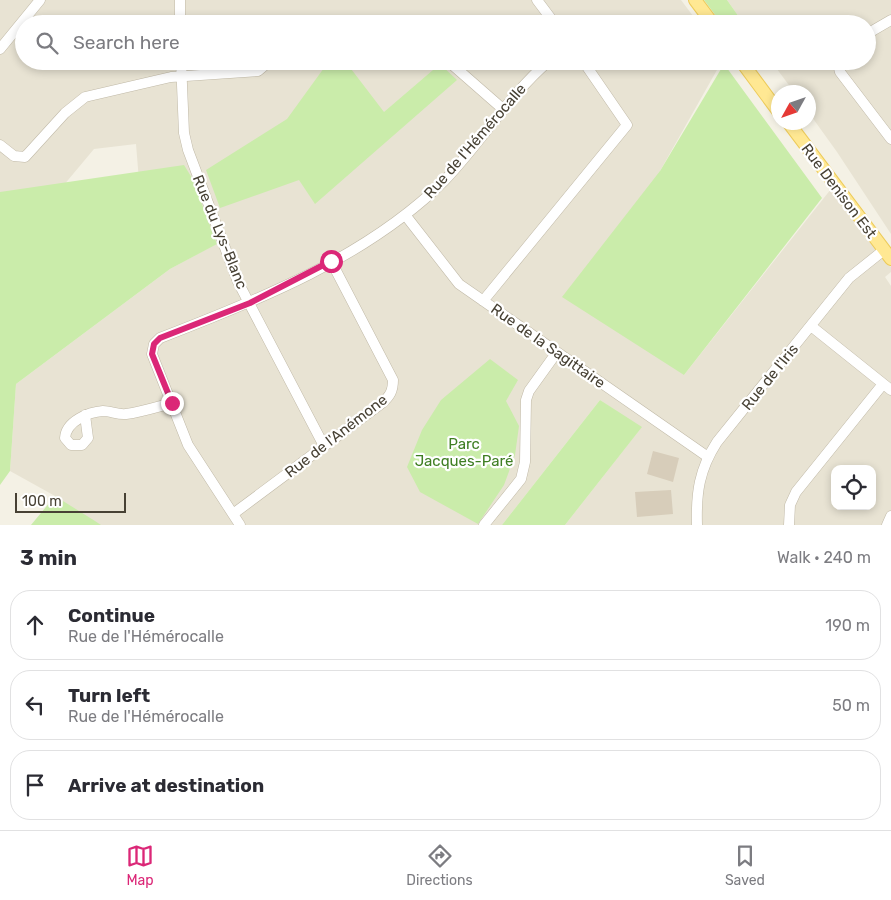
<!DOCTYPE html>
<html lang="en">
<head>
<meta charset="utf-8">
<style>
  :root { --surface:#fff; --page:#f2f2f3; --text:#2b2b33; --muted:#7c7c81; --line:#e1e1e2; --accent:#db2777 }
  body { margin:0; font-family:Rubik,sans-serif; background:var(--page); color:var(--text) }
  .controls { position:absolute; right:15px; bottom:15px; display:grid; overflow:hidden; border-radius:10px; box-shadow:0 2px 8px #0003 }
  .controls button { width:45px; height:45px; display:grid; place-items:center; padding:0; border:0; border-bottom:1px solid var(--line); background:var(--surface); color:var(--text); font:25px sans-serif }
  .compass { position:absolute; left:771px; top:85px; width:45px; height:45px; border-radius:50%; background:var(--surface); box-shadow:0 2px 8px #0003; rotate:230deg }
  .scale { position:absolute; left:15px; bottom:12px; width:111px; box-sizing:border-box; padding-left:5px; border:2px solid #474134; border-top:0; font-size:14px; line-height:18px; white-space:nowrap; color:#474134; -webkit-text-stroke:4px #fff; paint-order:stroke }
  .stop { position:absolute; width:15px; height:15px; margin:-11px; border:4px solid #db2777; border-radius:50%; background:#fff }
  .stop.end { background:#db2777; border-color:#fff; box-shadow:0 1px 5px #0008 }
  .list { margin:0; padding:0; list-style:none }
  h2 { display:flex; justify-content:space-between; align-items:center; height:65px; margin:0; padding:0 20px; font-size:21px }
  h2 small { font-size:16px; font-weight:400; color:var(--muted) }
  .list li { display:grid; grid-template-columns:32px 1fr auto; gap:15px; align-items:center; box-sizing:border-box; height:70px; margin:0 10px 10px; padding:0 10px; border:1px solid var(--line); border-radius:20px }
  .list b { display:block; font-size:19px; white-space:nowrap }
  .list p { margin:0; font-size:16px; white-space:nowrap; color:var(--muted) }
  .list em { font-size:16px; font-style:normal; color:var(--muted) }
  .icon { flex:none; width:28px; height:28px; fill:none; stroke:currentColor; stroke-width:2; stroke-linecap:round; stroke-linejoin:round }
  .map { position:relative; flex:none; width:891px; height:525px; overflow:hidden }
  .search { position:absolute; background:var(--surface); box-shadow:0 2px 8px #0003; left:15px; right:15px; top:15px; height:55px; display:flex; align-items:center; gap:12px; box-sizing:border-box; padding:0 18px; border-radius:28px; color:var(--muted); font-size:19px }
  .sheet { height:305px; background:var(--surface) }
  nav { display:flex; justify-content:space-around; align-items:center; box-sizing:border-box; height:70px; border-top:1px solid var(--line); background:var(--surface); font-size:14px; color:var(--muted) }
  nav a { display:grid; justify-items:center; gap:2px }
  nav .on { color:var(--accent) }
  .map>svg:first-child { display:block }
  .residential { fill:#e8e3d3; fill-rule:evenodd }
  .green { fill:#caecaa }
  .building { fill:#d7cdba }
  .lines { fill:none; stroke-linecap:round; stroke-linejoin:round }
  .minor-casing { stroke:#c0b9a7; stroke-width:11 }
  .major-casing { stroke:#edcb5a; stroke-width:14 }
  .minor { stroke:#fff; stroke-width:10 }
  .major { stroke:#ffe893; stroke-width:12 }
  .route { stroke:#db2777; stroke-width:6 }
  .labels { text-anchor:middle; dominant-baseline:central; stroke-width:4.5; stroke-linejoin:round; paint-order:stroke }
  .street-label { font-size:15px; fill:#474134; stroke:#fff }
  .park-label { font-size:15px; fill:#3f7e23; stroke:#fff }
</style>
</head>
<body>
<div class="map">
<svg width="891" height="525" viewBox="0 0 891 525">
  <rect width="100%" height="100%" fill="#f4f1e5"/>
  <path class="residential" d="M0,0h681l18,24h-675v37h698l-62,110 24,204 147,-186 60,78v5l-6,5 6,9v239h-326l76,-97 -41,-28 -98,125h-405l-42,-29 -45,-25 6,-87 154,-115 46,-25 -76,-51 -4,-49 -42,5 -36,43 -58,6zM835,469h37v37h-37z
    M727,0h164v234l-54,-82 -28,-39 -1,-21h-14l-23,-31h96v-37h-123z"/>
  <path class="green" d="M704,0h23l17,24h-22z
    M329,61h16l39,51 56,-48 17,16 -142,124 -16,-24 -79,28 -14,-38 81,-51z
    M724,64l98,134 -138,177 -122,-78 98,-126z
    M184,165l8,13 25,66 -47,25 -154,115 -6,87 -10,14v-293z
    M490,359l28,21 -12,21 13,25 -4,29 -11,30 -26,39 -58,-32 -13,-25 15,-37 19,-30z
    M600,400l42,27 -77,98h-63z
    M55,496l40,25 6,4h-70z"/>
  <path class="building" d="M653,451l26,7 -6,24 -26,-8z
    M671,490l2,24 -36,3 -2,-25z"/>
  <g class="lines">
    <defs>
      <path id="minor" d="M537,0l18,24
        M180,24v-24
        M867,34l24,-14
        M0,49l40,-49
        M181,61l3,72 4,17 50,132 86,164
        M448,61l56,49
        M837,61l3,11 51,67
        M0,145l14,11 11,1 40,-44 20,-16 86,-20 87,-6 12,-10
        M406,216l53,68 249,173
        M483,301l144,-176 -44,-64
        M811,326l80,64
        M85,415l3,23 -6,7h-11l-6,-7c1,-17 24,-26 38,-27 8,0 15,4 23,3 15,-2 31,-7 46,-11
        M233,514l149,-111c8,-7 11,-12 11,-23l-62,-119
        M240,525l-52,-80 -36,-91 2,-10 6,-6c99,-38 207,-81 284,-157 37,-38 64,-85 105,-120
        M484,525l37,-46 4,-17 1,-62 3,-9 28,-39
        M697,525c-1,-32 2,-55 20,-83l132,-164 35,-28
        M789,525l1,-20 6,-13 87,-108
        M887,525l4,-9"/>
      <path id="major" d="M695,0l18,24
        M741,61l37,50
        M788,122l103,137"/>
    </defs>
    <use href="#minor" class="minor-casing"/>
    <use href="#major" class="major-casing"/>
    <use href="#minor" class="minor"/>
    <use href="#major" class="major"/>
  </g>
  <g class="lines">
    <path class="route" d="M172,403l-20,-49 2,-10 6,-6 90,-35 81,-42"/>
  </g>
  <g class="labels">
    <g class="street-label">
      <text transform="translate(475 141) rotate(-49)">Rue de l'Hémérocalle</text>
      <text transform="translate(839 191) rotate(53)">Rue Denison Est</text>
      <text transform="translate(220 232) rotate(68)">Rue du Lys-Blanc</text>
      <text transform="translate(548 346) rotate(35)">Rue de la Sagittaire</text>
      <text transform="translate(770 377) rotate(-51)">Rue de l'Iris</text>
      <text transform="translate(336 436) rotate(-38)">Rue de l'Anémone</text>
    </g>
    <g class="park-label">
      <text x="464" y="444">Parc<tspan x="464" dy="17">Jacques-Paré</tspan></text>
    </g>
  </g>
</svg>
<div class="controls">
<button><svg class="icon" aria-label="locate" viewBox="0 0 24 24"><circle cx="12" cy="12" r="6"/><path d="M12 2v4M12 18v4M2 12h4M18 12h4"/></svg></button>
</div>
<svg class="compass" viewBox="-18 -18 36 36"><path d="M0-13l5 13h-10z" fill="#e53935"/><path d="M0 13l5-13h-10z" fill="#7c7c81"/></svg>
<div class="scale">100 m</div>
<div class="stop" style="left:331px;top:261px"></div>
<div class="stop end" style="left:172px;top:403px"></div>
<div class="search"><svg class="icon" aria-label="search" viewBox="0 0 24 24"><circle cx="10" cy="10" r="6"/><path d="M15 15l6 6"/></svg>Search here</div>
</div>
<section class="sheet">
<h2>3 min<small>Walk · 240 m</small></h2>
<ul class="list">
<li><svg class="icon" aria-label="ahead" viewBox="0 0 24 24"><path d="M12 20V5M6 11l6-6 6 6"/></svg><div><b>Continue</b><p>Rue de l'Hémérocalle</p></div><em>190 m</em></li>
<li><svg class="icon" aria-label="left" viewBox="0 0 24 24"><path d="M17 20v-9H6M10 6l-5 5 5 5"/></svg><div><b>Turn left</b><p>Rue de l'Hémérocalle</p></div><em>50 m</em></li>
<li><svg class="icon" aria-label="arrive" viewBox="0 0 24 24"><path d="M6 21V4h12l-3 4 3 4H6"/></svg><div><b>Arrive at destination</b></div></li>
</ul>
</section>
<nav>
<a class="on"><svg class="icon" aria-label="map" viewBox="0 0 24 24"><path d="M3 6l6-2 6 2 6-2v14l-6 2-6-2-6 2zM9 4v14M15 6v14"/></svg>Map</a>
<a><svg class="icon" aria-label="directions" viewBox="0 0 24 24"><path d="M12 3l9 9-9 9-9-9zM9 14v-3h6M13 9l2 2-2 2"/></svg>Directions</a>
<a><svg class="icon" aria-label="saved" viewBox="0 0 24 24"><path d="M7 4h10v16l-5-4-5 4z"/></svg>Saved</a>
</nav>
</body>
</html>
